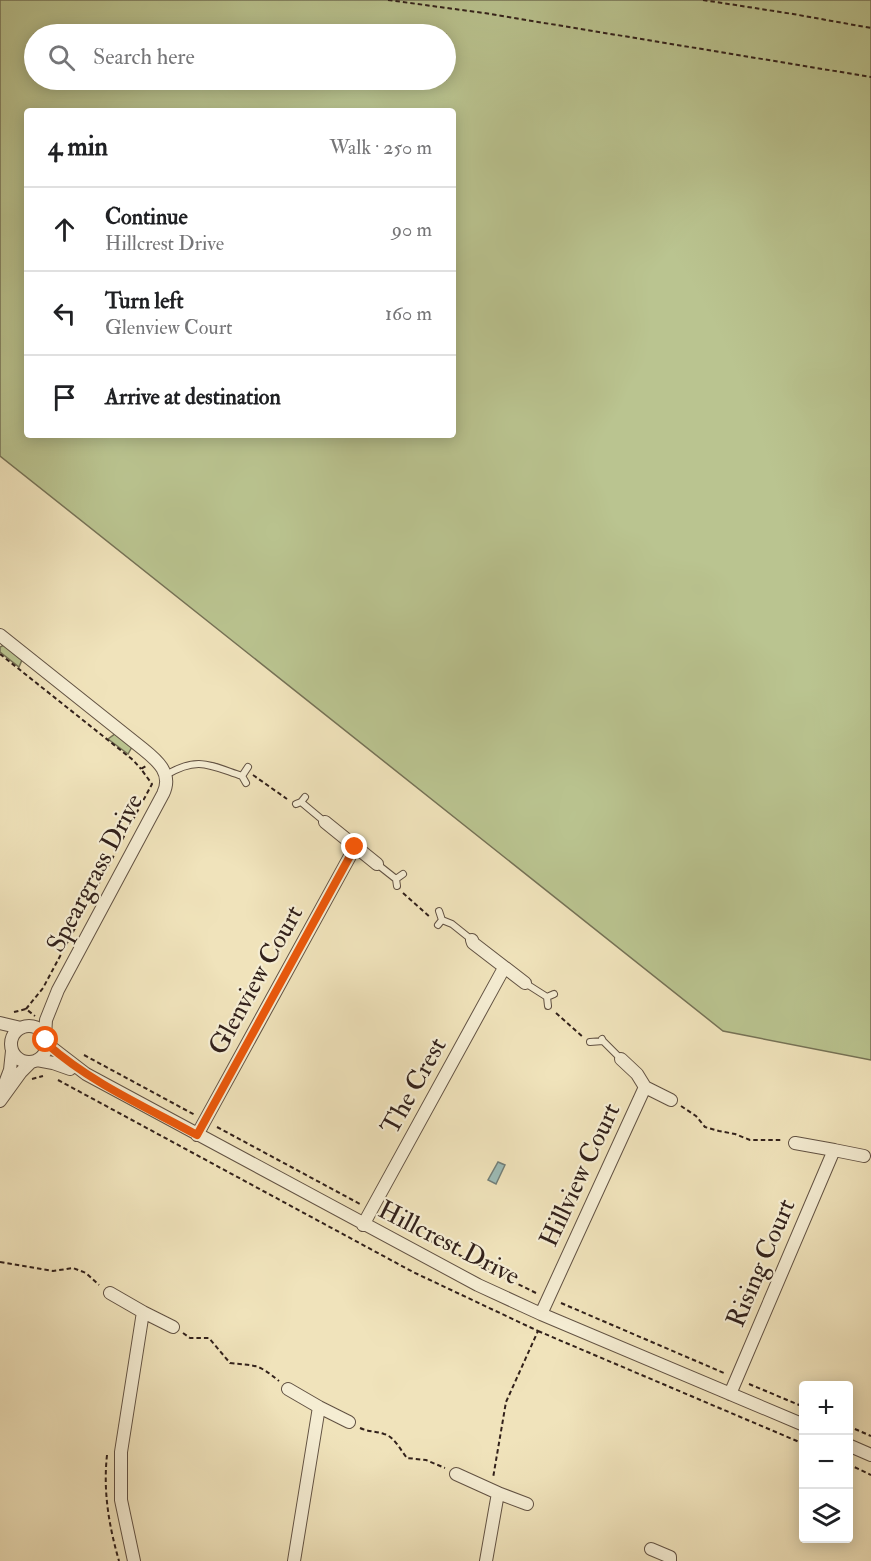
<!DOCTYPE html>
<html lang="en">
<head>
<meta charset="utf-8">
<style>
  :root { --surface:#fff; --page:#f2f2f2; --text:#202124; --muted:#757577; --line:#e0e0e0 }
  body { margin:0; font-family:"IM FELL Double Pica",serif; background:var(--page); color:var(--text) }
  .controls { position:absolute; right:18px; bottom:18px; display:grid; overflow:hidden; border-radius:6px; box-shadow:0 3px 15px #0003 }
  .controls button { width:54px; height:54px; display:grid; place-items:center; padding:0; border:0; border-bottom:2px solid var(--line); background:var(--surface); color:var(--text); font:30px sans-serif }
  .stop { position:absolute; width:18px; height:18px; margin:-14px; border:4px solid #ea580c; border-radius:50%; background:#fff }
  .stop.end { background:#ea580c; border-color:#fff; box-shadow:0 2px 6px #0008 }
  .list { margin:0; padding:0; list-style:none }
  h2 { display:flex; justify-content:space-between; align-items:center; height:78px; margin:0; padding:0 24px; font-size:26px }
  h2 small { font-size:20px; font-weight:400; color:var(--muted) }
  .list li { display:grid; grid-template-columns:39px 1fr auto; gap:18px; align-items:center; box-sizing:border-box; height:84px; padding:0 24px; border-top:2px solid var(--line) }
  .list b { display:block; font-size:22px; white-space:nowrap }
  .list p { margin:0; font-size:20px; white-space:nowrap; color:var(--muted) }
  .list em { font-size:20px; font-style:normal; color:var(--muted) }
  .icon { flex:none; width:33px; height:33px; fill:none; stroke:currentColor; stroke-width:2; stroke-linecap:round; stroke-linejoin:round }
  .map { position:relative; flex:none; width:871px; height:1561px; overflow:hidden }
  .search { position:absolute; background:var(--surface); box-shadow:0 3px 15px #0003; left:24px; top:24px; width:432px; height:66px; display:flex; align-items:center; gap:15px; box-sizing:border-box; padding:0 21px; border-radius:33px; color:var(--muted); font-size:22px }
  .panel { position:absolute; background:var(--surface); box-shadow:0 3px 15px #0003; left:24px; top:108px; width:432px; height:330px; border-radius:6px }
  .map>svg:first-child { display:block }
  .green { fill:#bac490; stroke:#767256; stroke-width:1.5; fill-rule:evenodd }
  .water { fill:#9dbdb8; stroke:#727f79; stroke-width:1.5 }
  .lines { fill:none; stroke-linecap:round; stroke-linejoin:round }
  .lane-casing { stroke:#625243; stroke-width:8 }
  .street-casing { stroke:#625243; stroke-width:14 }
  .path { stroke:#32211b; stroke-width:2; stroke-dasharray:4.5 3; stroke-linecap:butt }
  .lane { stroke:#f5edd3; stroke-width:6 }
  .street { stroke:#f5edd3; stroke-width:12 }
  .route { stroke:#ea580c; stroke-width:8 }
  .labels { text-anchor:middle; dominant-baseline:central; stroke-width:4.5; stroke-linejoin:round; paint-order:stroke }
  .street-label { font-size:26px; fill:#32211b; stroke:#f5edd3 }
</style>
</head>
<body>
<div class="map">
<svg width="871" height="1561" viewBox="0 0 871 1561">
  <rect width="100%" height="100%" fill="#f0e3bb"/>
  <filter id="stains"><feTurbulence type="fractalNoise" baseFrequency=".00333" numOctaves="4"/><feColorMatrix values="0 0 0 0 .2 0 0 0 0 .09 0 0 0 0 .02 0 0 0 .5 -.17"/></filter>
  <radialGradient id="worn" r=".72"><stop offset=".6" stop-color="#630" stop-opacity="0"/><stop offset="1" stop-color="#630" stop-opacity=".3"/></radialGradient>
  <path class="green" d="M0,0h871v1060l-148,-29 -723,-575zM34,34h412v46h-412zM27,111h426v324h-426z
    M4,645l18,15 -3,7 -19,-15v-5z
    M115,734l17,13 -4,7 -20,-15z"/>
  <path class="water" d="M498,1162l7,3 -9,19 -8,-4z"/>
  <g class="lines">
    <defs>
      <path id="lane" d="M166,775c32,-19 43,-10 76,1l4,7
        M242,776l6,-9
        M301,802l24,20
        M296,804l5,-2 4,-5
        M377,864l19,15
        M397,886l-1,-7 7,-5
        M442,920l10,4 20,16
        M438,925l4,-5 -3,-9
        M525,983l22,14
        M548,1006l-1,-9 7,-3
        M603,1041l18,18
        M590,1042l13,-1 -1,-2"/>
      <path id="street" d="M0,635l143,114c15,12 30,25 20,45l-105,196 -12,30 -1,16
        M325,822l52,42
        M472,940l1,3 52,40
        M0,1023l21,5
        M11 1044a18 18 0 1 1 36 0a18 18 0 1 1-36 0Z
        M47,1044l39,30 392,211 63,29 263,111
        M37,1060l16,3 17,6
        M645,1087l26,13
        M2,1091l8,-21 2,-19
        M0,1101l21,-29 10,-10
        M197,1135l158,-288
        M834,1150l30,6
        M363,1225l141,-257
        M110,1293l33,19 -22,140v48l13,61
        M143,1312l30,15
        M541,1314l104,-227 -8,-13 -16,-15
        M288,1389l31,18 -25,154
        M730,1394l104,-244 -39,-7
        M319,1407l30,15
        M848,1445l23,10
        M456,1474l42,19 -12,68
        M498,1493l29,11
        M651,1549l19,8v4"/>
    </defs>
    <use href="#lane" class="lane-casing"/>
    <use href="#street" class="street-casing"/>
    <path class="path" d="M388,0l96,13 387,64
      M703,0l90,14 78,14
      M0,654l133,106 8,9
      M253,775l34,24
      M403,893l27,24
      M26,1009l17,-21 109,-204 -11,-15 5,-3
      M14,1012l12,-3 9,7
      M556,1013l27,24
      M84,1055l111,60
      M32,1079l11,-3
      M58,1080l355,192 125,59 -32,71 -13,76
      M681,1106l15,10 9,11 14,4 16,3 15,6h32
      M217,1127l143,77
      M384,1218l154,76
      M0,1262l53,9 20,-3 13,5 13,12
      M561,1303l163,70
      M538,1331l266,113
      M183,1333l7,5h19l21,25c26,3 27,0 49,18
      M749,1384l55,23
      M848,1426l23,10
      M360,1428c9,4 15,3 24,6 10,2 17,17 23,24l19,2 19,8
      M107,1455c-4,37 2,71 12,106
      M848,1464l23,11"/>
    <use href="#lane" class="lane"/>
    <use href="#street" class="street"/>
  </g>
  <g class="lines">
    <path class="route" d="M46,1040l1,4c44,39 99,63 150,91l158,-288"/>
  </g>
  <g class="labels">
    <g class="street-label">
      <text transform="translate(95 873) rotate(-62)">Speargrass Drive</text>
      <text transform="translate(256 980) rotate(-61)">Glenview Court</text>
      <text transform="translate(414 1086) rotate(-61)">The Crest</text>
      <text transform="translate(580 1175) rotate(-65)">Hillview Court</text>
      <text transform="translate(449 1243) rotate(27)">Hillcrest Drive</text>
      <text transform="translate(761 1263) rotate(-67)">Rising Court</text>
    </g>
  </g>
  <rect width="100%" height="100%" filter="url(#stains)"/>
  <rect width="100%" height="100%" fill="url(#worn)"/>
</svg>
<div class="controls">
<button>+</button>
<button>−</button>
<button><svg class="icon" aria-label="layers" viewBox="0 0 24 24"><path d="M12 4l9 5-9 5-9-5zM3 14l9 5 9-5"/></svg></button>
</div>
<div class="stop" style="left:46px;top:1040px"></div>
<div class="stop end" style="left:355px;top:847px"></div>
<div class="search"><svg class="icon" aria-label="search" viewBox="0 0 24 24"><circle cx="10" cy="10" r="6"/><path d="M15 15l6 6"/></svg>Search here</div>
<section class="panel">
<h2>4 min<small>Walk · 250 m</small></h2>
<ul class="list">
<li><svg class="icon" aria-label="ahead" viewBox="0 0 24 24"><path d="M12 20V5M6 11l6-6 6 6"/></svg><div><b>Continue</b><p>Hillcrest Drive</p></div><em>90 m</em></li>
<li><svg class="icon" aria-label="left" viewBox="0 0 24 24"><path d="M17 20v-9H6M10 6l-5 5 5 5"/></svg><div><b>Turn left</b><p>Glenview Court</p></div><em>160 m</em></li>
<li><svg class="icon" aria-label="arrive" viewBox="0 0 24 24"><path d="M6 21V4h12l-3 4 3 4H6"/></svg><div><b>Arrive at destination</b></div></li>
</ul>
</section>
</div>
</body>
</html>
